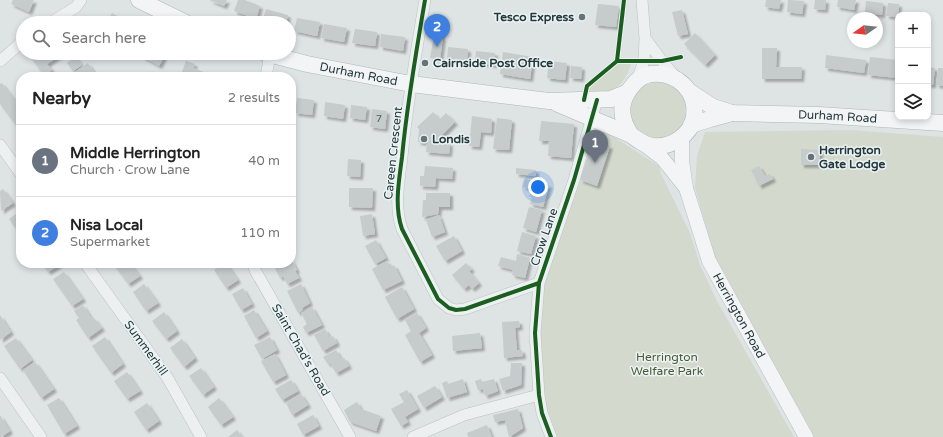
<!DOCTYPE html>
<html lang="en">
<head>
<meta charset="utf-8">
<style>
  :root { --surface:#fff; --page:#f6f6f6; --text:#222; --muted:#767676; --line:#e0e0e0; --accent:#667477 }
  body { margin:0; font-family:"Varela Round",sans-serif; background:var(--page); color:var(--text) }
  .controls { position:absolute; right:12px; top:12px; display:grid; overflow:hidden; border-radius:8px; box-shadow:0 2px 6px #0003 }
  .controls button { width:36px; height:36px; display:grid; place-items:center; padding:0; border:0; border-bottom:1px solid var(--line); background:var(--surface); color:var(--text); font:20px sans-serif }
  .compass { position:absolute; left:847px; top:12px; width:36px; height:36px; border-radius:50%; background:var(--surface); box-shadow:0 2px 6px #0003; rotate:256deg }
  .you { position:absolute; left:538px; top:187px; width:14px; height:14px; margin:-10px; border:3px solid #fff; border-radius:50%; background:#1a73e8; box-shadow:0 0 0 6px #1a73e833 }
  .badge { display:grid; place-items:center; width:26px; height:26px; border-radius:50%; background:var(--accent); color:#fff; font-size:13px; font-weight:700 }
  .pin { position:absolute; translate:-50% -33px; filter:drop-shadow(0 1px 2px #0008) }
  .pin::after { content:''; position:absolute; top:21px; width:14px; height:12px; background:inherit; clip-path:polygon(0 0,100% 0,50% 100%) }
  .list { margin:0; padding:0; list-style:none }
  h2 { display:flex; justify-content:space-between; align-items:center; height:52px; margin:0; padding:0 16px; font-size:17px }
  h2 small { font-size:13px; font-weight:400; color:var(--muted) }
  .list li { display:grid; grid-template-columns:26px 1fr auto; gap:12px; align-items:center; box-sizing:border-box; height:72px; padding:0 16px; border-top:1px solid var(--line) }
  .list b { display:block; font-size:15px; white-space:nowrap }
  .list p { margin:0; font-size:13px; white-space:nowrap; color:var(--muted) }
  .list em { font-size:13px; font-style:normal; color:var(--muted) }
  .icon { flex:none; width:22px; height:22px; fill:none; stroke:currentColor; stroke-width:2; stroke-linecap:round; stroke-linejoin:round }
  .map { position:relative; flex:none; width:943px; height:437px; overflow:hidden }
  .search { position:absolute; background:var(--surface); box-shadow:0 2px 6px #0003; left:16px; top:16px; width:280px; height:44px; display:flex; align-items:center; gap:10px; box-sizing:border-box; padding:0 14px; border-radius:22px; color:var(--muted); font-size:15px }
  .panel { position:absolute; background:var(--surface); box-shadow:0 2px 6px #0003; left:16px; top:72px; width:280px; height:196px; border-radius:16px }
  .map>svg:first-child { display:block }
  .green { fill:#d4d9ce }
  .building { fill:#c6cbcc; filter:url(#shadow) }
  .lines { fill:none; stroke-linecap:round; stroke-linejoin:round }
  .minor-casing { stroke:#bcc1c2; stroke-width:12 }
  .major-casing { stroke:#bac1c2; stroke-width:15 }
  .highway-casing { stroke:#b0b7b9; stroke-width:17 }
  .minor { stroke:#edf0f1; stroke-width:11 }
  .major { stroke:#f2f4f5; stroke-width:14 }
  .highway { stroke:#f2f4f5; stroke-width:16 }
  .cycleway-casing { stroke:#ebf3f4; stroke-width:6 }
  .cycleway { stroke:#1b5e20; stroke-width:4 }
  .poi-dot { fill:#667477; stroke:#ebf3f4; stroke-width:1.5 }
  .labels { text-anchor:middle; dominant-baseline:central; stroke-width:3; stroke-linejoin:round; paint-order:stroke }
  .number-label { font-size:10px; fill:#4e5e62 }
  .poi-label { font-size:12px; font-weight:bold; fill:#25393d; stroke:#ebf3f4; text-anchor:start }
  .street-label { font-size:12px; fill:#25393d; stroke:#ebf3f4 }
  .park-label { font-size:12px; fill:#4c5932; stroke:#ebf3f4 }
</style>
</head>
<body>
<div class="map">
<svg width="943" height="437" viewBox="0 0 943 437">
  <defs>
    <filter id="shadow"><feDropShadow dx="3" dy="3" stdDeviation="1" flood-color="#0004"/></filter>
  </defs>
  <rect width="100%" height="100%" fill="#dee3e4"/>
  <path class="green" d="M614,64h17c-9,26 -17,27 -43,31v-9z
    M629 111a29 29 0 1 1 58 0a29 29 0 1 1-58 0Z
    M850,130l93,7v300h-129l-99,-179 -20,-70 2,-32 8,-24z
    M604,132l5,2 50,32 2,8 29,59 10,32 17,36 77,136h-238l-9,-25 -3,-18 -4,-61 2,-44 38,-109 17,5 13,-38 -17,-6 3,-7z"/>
  <path class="building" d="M13,0h21l-5,12 -18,-8z
    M209,0h18l-3,6z
    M238,0h7l15,6 -4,13 -22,-8z
    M766,0h15l-2,9 -14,-2z
    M788,0l16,1 -2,13 -15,-2z
    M815,0h11l-1,10 -11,-1z
    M838,0h18l-2,10 -17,-3z
    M866,1l17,2 -1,12 -17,-2z
    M888,3l11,1 -1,13 -12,-1z
    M598,4l21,2 -3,21 -21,-2z
    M266,9l22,6 -2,8 -24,-1z
    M682,10l6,24 -10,2 -6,-24z
    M112,13l18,10h-24z
    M434,14l10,2 -3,21h2l-3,22 -10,-1 4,-22h-3z
    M297,18l23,4 -3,14 -23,-5z
    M324,24l23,4 -3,14 -23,-4z
    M355,29l22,3 -2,14 -23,-3z
    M695,33l20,22 -10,10 -21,-21z
    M381,34l24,3 -2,14 -23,-4z
    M448,47l20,2 -1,12 -20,-2z
    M762,48h15l-1,19h26l-1,12h-39z
    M476,51l19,2 -1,12 -19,-2z
    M503,52l30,5 -3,22 -30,-5z
    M34,53h23l2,3 -12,8 5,6 -8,6 -14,-20z
    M136,53h30l-7,13z
    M826,55l40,5 -2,13 -39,-5z
    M75,56l7,9 -9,6 -6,-8z
    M870,57l28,3v18l-30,-3z
    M186,61l9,3 -2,4 11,4 -2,5h-22z
    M549,61l18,2 -2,17 -18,-2z
    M88,63l6,9 -8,5h-18z
    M571,66l11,1 -1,12 -11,-1z
    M928,67l7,1 -2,17h-5z
    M938,68h5v18l-7,-1z
    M2,83l19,26v11l-6,4 -15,-20v-20z
    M297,98l17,2 -2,15 -17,-2z
    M325,102l20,3 -2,14 -19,-3z
    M351,105l16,2 -2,13 -15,-2z
    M372,109l15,2 -2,18 -15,-2z
    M433,112l7,7 6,-6 9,9 -16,16 -1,4 12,1 -1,11 -23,-2 1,-9 -9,-1 1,-13 -2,-2z
    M472,116l20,3 -1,14 -10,-1 -2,15 -10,-1z
    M497,118l15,2 -3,30 -16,-1z
    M541,121l33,3 -3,34 -23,-2 1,-15h-10z
    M593,141l17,5 -13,40 -17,-6z
    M801,149l19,1v15h-19z
    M348,159l13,1 -1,17 -13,-1z
    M425,166l28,2 -1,11 -16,-1 -1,9 -15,-1v-10h4z
    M759,166l6,10 5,-2 3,5 -14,7 -8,-16z
    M516,168l20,2v6l-20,-2z
    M525,179l24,6 -6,22 -13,-3 2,-7h-3l2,-8 -8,-2z
    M349,188h24l-1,20 -23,-1z
    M3,189l10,14 -12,8 -1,-20z
    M426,193h24v14h-11l-1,7 -16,3 1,-17h3z
    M529,207l13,3 -6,22 -13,-4z
    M20,211l1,1v24l-12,-17z
    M372,214l3,20 -12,2 -3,-20z
    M439,215l6,17 -13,5 -6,-17z
    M522,232l14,4 -5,18 -14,-3z
    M454,236l8,15 -17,10 -9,-15z
    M376,240l10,18 -11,6 -10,-18z
    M517,254l13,4 -5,20 -13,-3 1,-5 -15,-4 3,-9 15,4z
    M291,259l6,11 -2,1 4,7 -12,6 -4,-8 -3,2 -6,-12 6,-3h11z
    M387,261l3,6 4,-2 8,16 -19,9 -11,-21z
    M41,263h17l1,2 -11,7z
    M117,263h13l10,13 -12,8 -14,-19z
    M226,263l12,17 -12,8 -12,-18z
    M466,263l6,6 -3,2 10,12 -7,6 -3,-4 -5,4 -12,-14z
    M64,272l19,27 -11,7 -19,-27z
    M144,284l14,19 -12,8 -13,-19z
    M301,284l9,19 -8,5 1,2 -5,3 -11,-22z
    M402,287l12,22 -17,10 -12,-22z
    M243,288l9,16 -11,6 -9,-16z
    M83,305l9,14 2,-1 8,10 -14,10 -12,-18 3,-2 -5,-7z
    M312,307l10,18 -16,8 -3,-6 4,-3 -6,-11z
    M254,310l13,21 -11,7 -12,-22z
    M164,312l13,19 -11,8 -14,-18z
    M417,313l9,15 -7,5 13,22 -12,7 -15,-27 6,-4 -6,-11z
    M0,315l11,17 -11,8z
    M519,321l1,6 -5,1 2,22h5l1,6 -19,2 -2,-36z
    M325,329l5,9 3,-2 4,7 -14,8 -9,-16z
    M480,333l2,15 -29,3 -1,-15z
    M105,337l18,27 -12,9 -19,-27z
    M270,337l7,13 -15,9 -8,-14z
    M16,338l16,22 -12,9 -16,-23z
    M182,339l13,19 -11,9 -14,-19z
    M336,350l5,9 3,-1 5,8 -13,7 -6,-10 -2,1 -5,-7z
    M275,354l11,21 -13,7 -12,-21z
    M35,362l19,27 -13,9 -18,-28z
    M511,363h11l-1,22 -18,6 -4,-12 11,-3z
    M201,368l13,19 -11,8 -14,-19z
    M127,372l13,19 -13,8 -13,-18z
    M463,379l4,13 -20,6 -5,-15 5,-2 1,3z
    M481,379l1,3 12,-3 4,12 -13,5 -2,-7 -5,1 -3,-9z
    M291,380l7,11 -16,9 -7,-11z
    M435,386l7,11 -18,11 -7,-12z
    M407,390l11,19 -13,8 3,5 -7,4 -10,-17 13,-7 -5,-8z
    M301,394l7,11 -16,10 -6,-12z
    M59,398l18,28 -13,8 -17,-29z
    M219,398l14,19 -12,8 -13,-18z
    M357,402l4,7 20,7 -5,15 -26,-9 -6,-12z
    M147,403l12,18 -13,9 -12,-18z
    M518,409l5,19 -14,9 -4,-17 -10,2 -2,-7z
    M0,415l10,16 -9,6h-1z
    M313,415l6,11 -16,9 -6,-11z
    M487,425l5,12h-24l-1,-4z
    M237,430l5,7h-14z"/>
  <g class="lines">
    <defs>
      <path id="minor" d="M425,0c-9,52 -18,104 -23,157 -3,24 -8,49 0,72l36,70 11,9 7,2 9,-1 74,-26
        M50,23l26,-16 5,-7
        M645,38l17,23 15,18
        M0,61l23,-20
        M266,77l4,-23
        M637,80l7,-19 1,-23 -3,-38
        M0,145l21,29
        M85,263l82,114 34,60
        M253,263l2,7 95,167
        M0,378l41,59
        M413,437l51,-22 75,-20
        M551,437l-9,-24 -3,-18 -4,-62 4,-50 35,-103 23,-80"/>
      <g id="major">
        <path id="s1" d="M682,137v24l4,27 23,73 97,176"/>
        <path d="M642,143l20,15 24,30"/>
      </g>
      <g id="highway">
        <path d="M139,0l47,23"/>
        <path id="s2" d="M265,53l42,11 104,20 138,17 62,-2 15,-6"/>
        <path id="s3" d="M690,92l23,15 19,6 87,2 124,8"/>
        <path d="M558,104l73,31c7,5 13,10 22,11 18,2 38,-11 41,-29 4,-26 -18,-46 -43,-43 -7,1 -14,6 -18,11 -14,16 -14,32 -2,50"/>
        <path d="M691,125l19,-6 22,-6"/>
      </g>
    </defs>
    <use href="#minor" class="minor-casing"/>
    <use href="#major" class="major-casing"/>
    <use href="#highway" class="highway-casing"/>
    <use href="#minor" class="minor"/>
    <use href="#major" class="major"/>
    <use href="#highway" class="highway"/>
    <defs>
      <path id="cycleway" d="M425,0c-9,52 -18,104 -23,157 -3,24 -8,49 0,72l36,70 11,9 7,2 9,-1 74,-26
        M617,61l7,-61
        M584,100l3,-14 30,-25h45l19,-4
        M551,437l-9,-24 -3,-18 -4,-62 4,-50 35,-103 23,-80"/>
    </defs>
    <use href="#cycleway" class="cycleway-casing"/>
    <use href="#cycleway" class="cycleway"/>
  </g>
  <g class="poi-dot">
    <circle cx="582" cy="17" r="4"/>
    <circle cx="425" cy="63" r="4"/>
    <circle cx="424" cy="139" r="4"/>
    <circle cx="811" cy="157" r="4"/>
  </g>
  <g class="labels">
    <g class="number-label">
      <text x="379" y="119">7</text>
    </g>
    <g class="poi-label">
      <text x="574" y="17" text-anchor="end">Tesco Express</text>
      <text x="433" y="63">Cairnside Post Office</text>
      <text x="432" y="139">Londis</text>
      <text x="819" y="150">Herrington<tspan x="819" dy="14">Gate Lodge</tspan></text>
    </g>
    <g class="street-label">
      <text stroke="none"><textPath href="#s2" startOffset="96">Durham Road</textPath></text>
      <text stroke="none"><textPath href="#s3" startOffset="153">Durham Road</textPath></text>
      <text transform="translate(393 153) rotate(-84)">Careen Crescent</text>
      <text transform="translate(544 237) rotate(-71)">Crow Lane</text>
      <text stroke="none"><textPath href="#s1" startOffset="190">Herrington Road</textPath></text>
      <text transform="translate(146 348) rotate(54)">Summerhill</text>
      <text transform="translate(301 350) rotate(60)">Saint Chad's Road</text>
    </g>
    <g class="park-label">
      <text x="667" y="357">Herrington<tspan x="667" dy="14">Welfare Park</tspan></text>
    </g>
  </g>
</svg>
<div class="controls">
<button>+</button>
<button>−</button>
<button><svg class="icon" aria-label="layers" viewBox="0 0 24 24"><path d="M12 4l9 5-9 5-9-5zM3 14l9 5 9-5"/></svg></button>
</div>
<svg class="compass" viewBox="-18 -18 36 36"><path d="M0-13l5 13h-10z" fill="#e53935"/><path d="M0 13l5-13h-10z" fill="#767676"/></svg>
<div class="you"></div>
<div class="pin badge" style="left:595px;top:163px;background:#6b7280">1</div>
<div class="pin badge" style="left:437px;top:47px;background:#3f7fe0">2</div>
<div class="search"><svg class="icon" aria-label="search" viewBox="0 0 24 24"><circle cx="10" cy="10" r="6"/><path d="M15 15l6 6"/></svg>Search here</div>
<section class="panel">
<h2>Nearby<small>2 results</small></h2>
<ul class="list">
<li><span class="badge" style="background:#6b7280">1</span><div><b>Middle Herrington</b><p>Church · Crow Lane</p></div><em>40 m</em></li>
<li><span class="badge" style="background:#3f7fe0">2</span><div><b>Nisa Local</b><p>Supermarket</p></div><em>110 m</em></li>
</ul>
</section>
</div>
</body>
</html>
